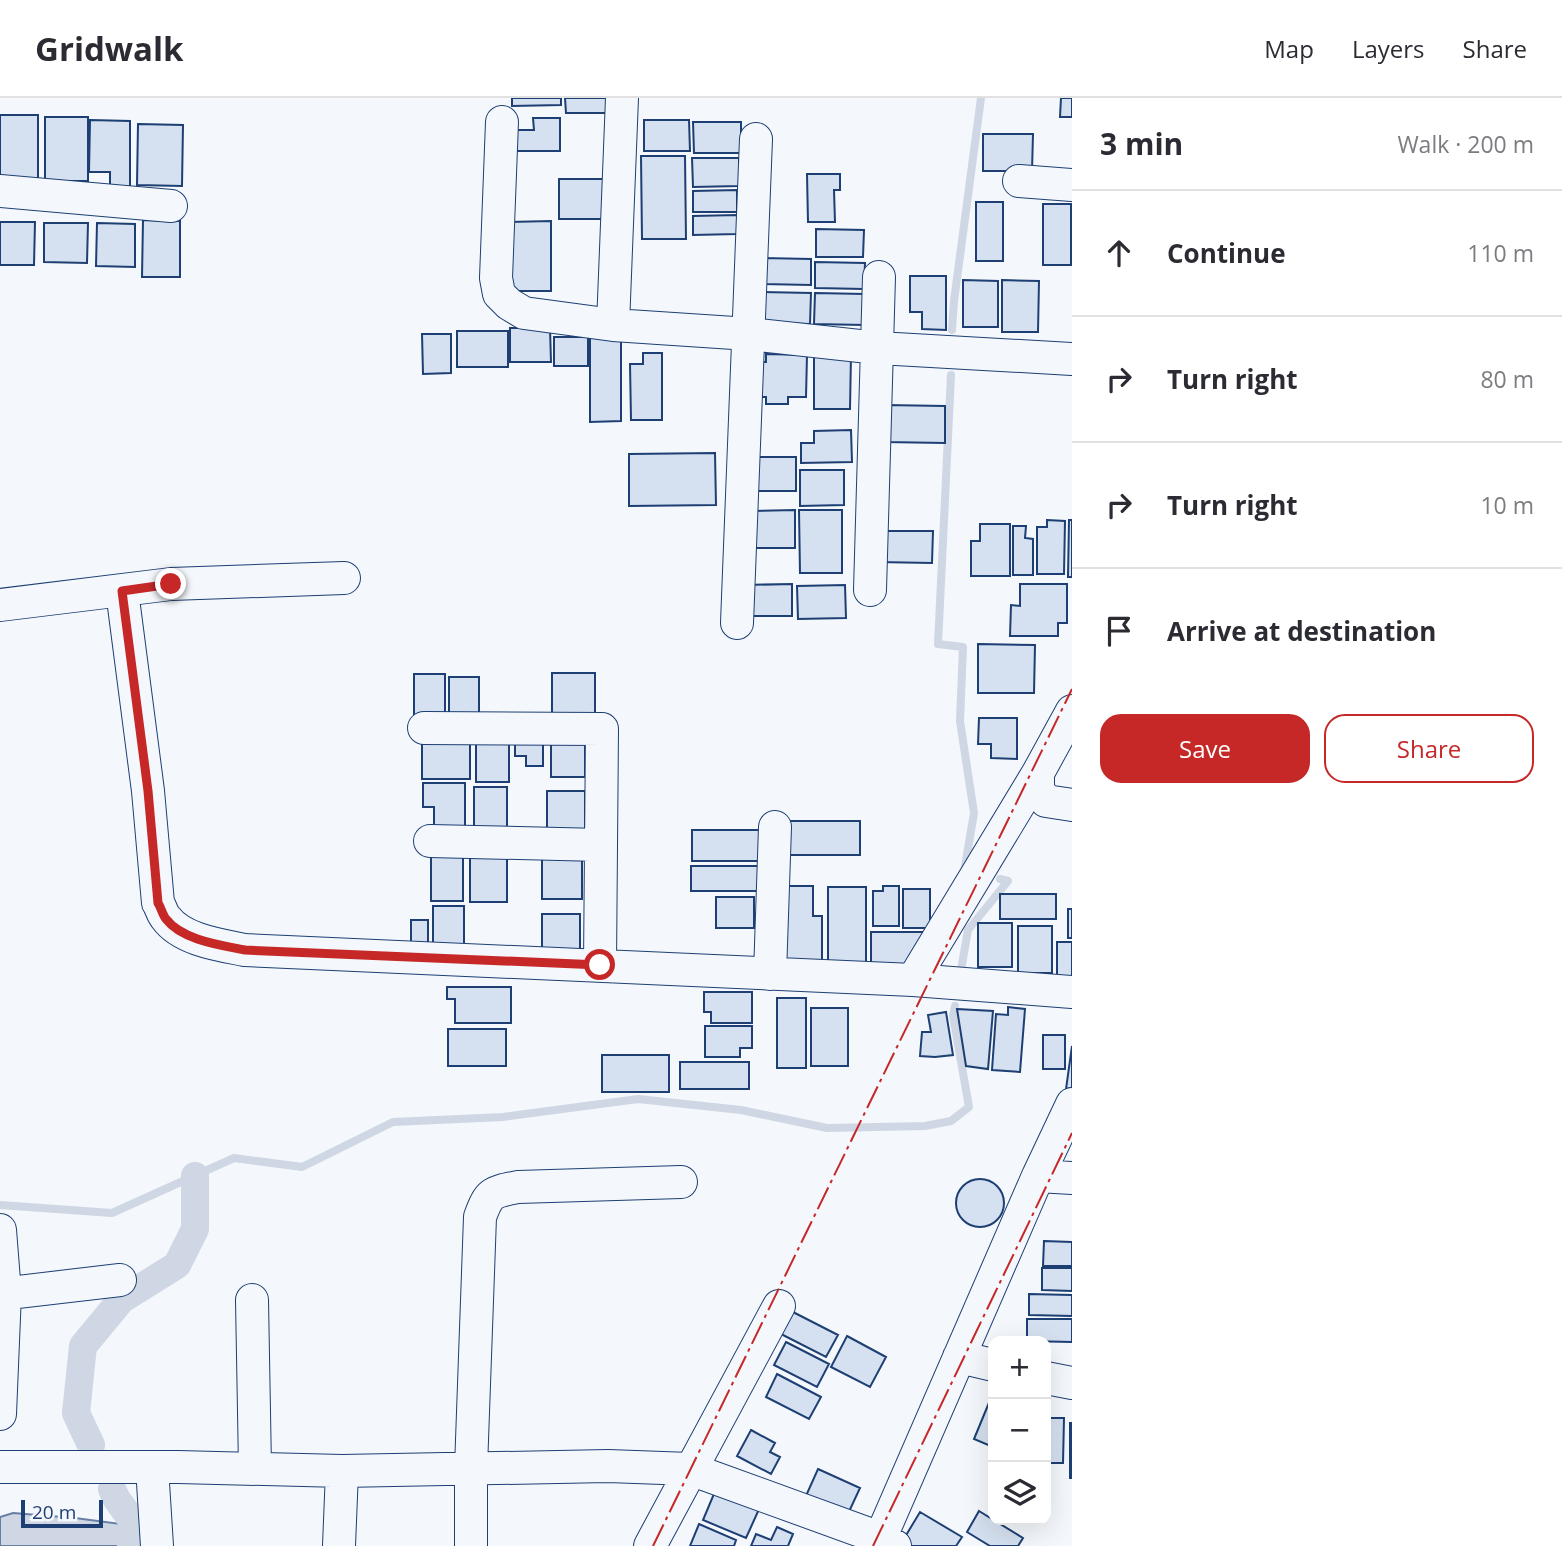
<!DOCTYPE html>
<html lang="en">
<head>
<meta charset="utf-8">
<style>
  :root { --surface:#fff; --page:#f2f2f3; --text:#2b2b33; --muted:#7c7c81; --line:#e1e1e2; --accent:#c62828 }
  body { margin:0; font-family:"Open Sans",sans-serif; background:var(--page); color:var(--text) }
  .controls { position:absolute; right:21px; bottom:21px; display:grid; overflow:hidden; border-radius:14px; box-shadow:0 7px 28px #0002 }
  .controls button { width:63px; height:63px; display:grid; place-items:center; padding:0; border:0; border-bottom:2px solid var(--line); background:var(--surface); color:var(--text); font:35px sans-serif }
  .scale { position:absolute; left:21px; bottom:18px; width:82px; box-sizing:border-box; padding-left:7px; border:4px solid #1d3f73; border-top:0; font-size:19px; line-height:24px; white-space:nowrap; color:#1d3f73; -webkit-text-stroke:5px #f4f7fb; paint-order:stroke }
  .stop { position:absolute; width:21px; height:21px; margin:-16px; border:5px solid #c62828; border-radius:50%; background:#fff }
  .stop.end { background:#c62828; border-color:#fff; box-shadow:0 2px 7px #0008 }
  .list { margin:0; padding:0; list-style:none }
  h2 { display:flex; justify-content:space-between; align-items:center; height:91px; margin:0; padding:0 28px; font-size:30px }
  h2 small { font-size:23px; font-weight:400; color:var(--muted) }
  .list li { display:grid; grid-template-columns:46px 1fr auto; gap:21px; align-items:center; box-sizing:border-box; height:126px; padding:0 28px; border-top:2px solid var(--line) }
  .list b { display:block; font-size:26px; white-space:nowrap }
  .list em { font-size:23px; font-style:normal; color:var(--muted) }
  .actions { display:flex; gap:14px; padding:21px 28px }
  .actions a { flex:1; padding:16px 0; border:2px solid var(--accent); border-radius:21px; text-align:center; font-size:24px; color:var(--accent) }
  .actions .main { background:var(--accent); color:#fff }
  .icon { flex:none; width:38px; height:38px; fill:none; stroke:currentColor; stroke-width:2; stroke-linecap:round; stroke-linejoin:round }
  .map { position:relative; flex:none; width:1072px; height:1448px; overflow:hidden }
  header { display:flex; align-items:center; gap:42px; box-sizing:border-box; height:98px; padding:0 35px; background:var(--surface); border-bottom:2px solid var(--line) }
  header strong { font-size:33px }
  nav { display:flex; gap:38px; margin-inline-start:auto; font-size:24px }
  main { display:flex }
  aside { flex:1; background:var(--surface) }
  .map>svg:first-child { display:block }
  .water { fill:#cfd7e4; stroke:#687fa3; stroke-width:2 }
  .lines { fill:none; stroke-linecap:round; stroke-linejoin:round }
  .stream { stroke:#cfd7e4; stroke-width:8 }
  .canal { stroke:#cfd7e4; stroke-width:28 }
  .building { fill:#d5e0f0; stroke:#1d3f73; stroke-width:2 }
  .minor-casing { stroke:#1d3f73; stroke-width:34 }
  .minor { stroke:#f4f7fb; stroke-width:32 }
  .power { stroke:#c62828; stroke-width:2; stroke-dasharray:24 5 3.5 5; stroke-linecap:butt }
  .route { stroke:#c62828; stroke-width:9 }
</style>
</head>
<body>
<header>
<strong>Gridwalk</strong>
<nav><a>Map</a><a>Layers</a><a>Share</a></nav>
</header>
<main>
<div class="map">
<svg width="1072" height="1448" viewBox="0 0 1072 1448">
  <rect width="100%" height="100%" fill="#f4f7fb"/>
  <path class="water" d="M13,1415l62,5 61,8 -5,20h-131v-29z"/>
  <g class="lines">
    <path class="stream" d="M952,232l2,-29 27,-203
      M951,277l-13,269 25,3 -3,74 14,92 -10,59
      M961,872l7,-40 40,-49 -8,-2
      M0,1107l112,8 122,-55 68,9 91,-45 110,-5 135,-18 103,11 86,18 98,-2 26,-5 18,-14 -16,-91 2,-10"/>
    <path class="canal" d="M91,1347l-15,-32 7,-67 38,-46 56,-35 18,-36v-53
      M112,1391l4,9 20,28 -5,20"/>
  </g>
  <path class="building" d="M512,0h49v7l-49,1z
    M565,0h44v15h-43z
    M1061,0h11v19h-12z
    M0,17h38v68h-38z
    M45,19h43v64h-43z
    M533,20h27v33h-52v-21h26z
    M90,22l40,1v73l-20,-1v-21h-21z
    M644,22h45l1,31h-46z
    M693,24h48v31h-47z
    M138,26l45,1 -1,61 -45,-1z
    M983,36h50l-1,37h-49z
    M641,58h44l1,83h-44z
    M692,60h47v28l-46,1z
    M807,76h33v16h-6l1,32h-27z
    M559,81h45v40h-45z
    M737,92v22h-44v-21z
    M976,104h27v59h-27z
    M1043,106h28v61h-28z
    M737,117v19l-44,1v-19z
    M143,122l37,1v56h-38z
    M551,123v70h-46l-1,-69z
    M0,124h35l-1,43h-34z
    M44,125h44l-1,40 -43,-1z
    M97,125l38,1v43l-39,-1z
    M816,131l48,1 -1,27h-47z
    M762,160l49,1v26l-50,-1z
    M815,164l50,1 -1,26 -49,-1z
    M910,178h36v54l-24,-1v-17h-12z
    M963,182l35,1v46h-35z
    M1002,182l37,1 -1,51h-36z
    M761,194l50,1 -1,31 -49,-1z
    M815,195l50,1 -1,31 -50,-1z
    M510,230h40l1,34h-41z
    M457,233h51v36h-51z
    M422,236h29v39l-28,1z
    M621,237v86l-31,1v-86z
    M554,239h34v29h-34z
    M643,255h19v67h-31l-1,-56h13z
    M766,256l41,1 -1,42h-18v7h-22v-7h-12l1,-35h11z
    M814,257h37l-1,54h-36z
    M885,307l60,1v37l-61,-1z
    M851,332l1,32 -51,1v-20h13v-12z
    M715,355l1,52 -87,1v-52z
    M756,359h40v34h-40z
    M800,372h44v35l-44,1z
    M795,412v38h-47v-37z
    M799,412h43v63h-42z
    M1047,422l18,1 -1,53h-27v-47h10z
    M1069,422h3v57h-4z
    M980,426h30v52h-39v-35h9z
    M1013,428h13l-1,12 8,1v36h-20z
    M878,433h55l-1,32 -55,-1z
    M792,486v32h-48v-31z
    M1020,486h47v39h-9v13h-48l1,-31 9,1z
    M845,487l1,33 -48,1 -1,-33z
    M978,546l57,1 -1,48h-56z
    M552,575h43v47h-43z
    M414,576h31v43h-31z
    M449,579h30v42h-30z
    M979,620h38v41l-26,-1v-14h-13z
    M476,643h33v41h-33z
    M422,644h48v37h-48z
    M551,644h34v35h-34z
    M515,645h28v23h-17v-10h-11z
    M423,685h42v48h-31v-24h-11z
    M474,689h33v43h-33z
    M547,693h38v38h-38z
    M786,723h74v34h-74z
    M692,732h69v31h-69z
    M431,755h32v48h-32z
    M470,755h37v49h-37z
    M542,756h40v45h-40z
    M691,768h68v25h-68z
    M782,788h31v30h9v57h-40z
    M883,788h16v40h-26v-35h10z
    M828,789h38v80h-38z
    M903,791h27v39h-27z
    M1000,796h56v25h-56z
    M716,799h38v31h-38z
    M433,808h31v46h-31z
    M1068,811h4v29h-4z
    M542,816h38v45h-38z
    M411,822h17v28h-17z
    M978,825h34v44h-34z
    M1018,828h34v47h-34z
    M871,834h55l-19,42h-36z
    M1057,844h15v37h-15z
    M447,889h64v36h-56v-24h-8z
    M704,894h48v31h-41v-11h-7z
    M777,900h29v70h-29z
    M1008,909l17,2 -5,63 -28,-2 4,-56 12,1z
    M811,910h37v58h-37z
    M957,911l36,2 -5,58 -22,-3z
    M946,914l7,43 -18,2 -15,-1 2,-24h9l-3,-17z
    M705,928h47v22h-12v9h-35z
    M448,931h58v37h-58z
    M1043,937h22v34h-22z
    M1072,948v42l-6,1z
    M602,957h67v37h-67z
    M680,964h69v27h-69z
    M956 1105a24 24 0 1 1 48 0a24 24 0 1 1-48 0Z
    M1044,1143l28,1v24h-29z
    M1042,1170h30v23l-30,-1z
    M1029,1196l43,1v21l-43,-1z
    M791,1213l47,24 -12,22 -47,-24z
    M1027,1221h45v23l-45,-1z
    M847,1238l39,21 -16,30 -39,-20z
    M786,1244l43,22 -12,23 -43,-22z
    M777,1276l44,23 -12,22 -43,-22z
    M993,1295v54l-19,-8z
    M1046,1320h18l-1,45h-17z
    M1070,1325h2v55h-2z
    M751,1332l24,13 -5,9 10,5 -9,17 -34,-18z
    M818,1371l42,19 -13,28 -42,-18z
    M716,1391l44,18 -14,31 -43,-18z
    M979,1413l44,27 -5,8h-28l-23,-14z
    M920,1414l42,25 -6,9h-47l-7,-4z
    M699,1426l37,16 -2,6h-44z
    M777,1429l16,7 -5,12h-37l5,-12 15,6z"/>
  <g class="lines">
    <defs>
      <path id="minor" d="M502,24l-6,156 3,16 10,10 15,9 89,12 136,9 129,14 194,11
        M1019,83l53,4
        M0,93l171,15
        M613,227l9,-227
        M870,492l9,-313
        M122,493l26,200 10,112c3,4 4,11 8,15 16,22 54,27 79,32l668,30 159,12
        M0,507l171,-21 173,-6
        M737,525l19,-484
        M1072,613l-34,62v17l8,11 26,4
        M424,630l178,1 -2,236
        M430,743l171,4
        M770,876l5,-147
        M913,882l125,-207
        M1038,1078l34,2
        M0,1132l5,63 -5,121
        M0,1196l120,-14
        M252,1202l3,168
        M959,1259l34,8
        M1046,1280l26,5
        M0,1369h178l164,4 266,-5 82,3 190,69 15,8
        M152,1369l5,79
        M339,1448l3,-75
        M471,1448v-78l9,-251c9,-25 12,-25 38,-30l163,-5
        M650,1448l129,-240
        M877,1448l161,-370 34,-72"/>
    </defs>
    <use href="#minor" class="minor-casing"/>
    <use href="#minor" class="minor"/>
    <path class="power" d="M653,1448l419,-857
      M873,1448l199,-413"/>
  </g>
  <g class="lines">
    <path class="route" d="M171,486l-49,7 26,200 10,112c3,4 4,11 8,16 16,21 54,26 79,31l355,15"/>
  </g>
</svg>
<div class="controls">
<button>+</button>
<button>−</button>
<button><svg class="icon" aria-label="layers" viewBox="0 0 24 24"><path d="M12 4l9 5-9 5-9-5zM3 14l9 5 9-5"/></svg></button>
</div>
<div class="scale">20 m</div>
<div class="stop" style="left:600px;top:867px"></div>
<div class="stop end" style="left:171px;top:486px"></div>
</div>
<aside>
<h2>3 min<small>Walk · 200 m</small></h2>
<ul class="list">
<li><svg class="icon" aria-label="ahead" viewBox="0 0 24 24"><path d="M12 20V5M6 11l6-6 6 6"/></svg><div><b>Continue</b></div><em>110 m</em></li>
<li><svg class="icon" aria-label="right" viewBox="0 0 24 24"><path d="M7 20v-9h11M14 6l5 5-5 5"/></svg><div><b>Turn right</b></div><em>80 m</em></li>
<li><svg class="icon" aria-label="right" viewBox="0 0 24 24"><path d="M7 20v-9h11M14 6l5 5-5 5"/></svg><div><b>Turn right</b></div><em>10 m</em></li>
<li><svg class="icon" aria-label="arrive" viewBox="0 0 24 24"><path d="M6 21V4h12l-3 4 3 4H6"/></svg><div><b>Arrive at destination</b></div></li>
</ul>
<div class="actions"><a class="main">Save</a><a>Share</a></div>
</aside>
</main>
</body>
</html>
